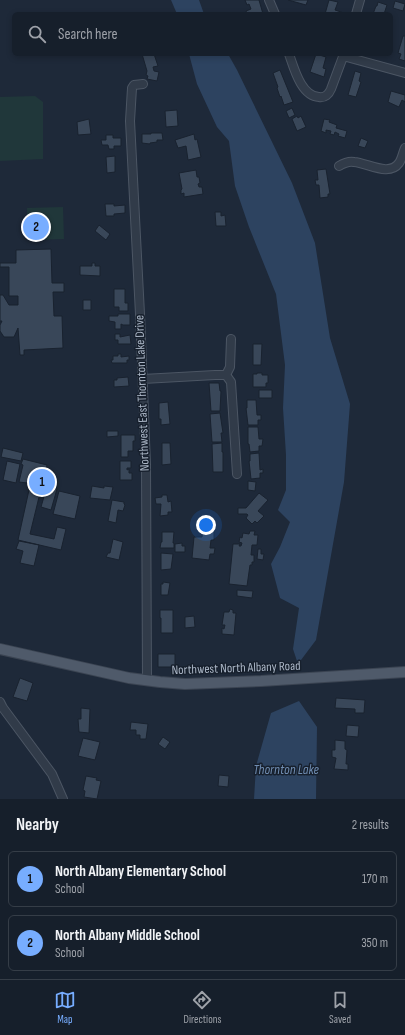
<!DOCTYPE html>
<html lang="en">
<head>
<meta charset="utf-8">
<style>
  :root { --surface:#161f2b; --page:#1f2733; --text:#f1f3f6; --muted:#9ea2a9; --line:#353d47; --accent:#77adff }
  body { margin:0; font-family:"Sofia Sans Condensed",sans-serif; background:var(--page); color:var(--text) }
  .you { position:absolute; left:206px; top:525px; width:14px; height:14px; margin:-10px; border:3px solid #fff; border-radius:50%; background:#1a73e8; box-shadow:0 0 0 6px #1a73e833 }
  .badge { display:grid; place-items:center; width:26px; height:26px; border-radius:50%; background:var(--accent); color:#111; font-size:13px; font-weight:700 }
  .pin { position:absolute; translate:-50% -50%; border:2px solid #fff; box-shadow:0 1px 4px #0006 }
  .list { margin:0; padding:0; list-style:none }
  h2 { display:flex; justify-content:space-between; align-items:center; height:52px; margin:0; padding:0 16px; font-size:17px }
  h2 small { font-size:13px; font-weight:400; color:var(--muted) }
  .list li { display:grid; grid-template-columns:26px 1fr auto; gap:12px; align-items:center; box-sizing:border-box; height:56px; margin:0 8px 8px; padding:0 8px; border:1px solid var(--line); border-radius:6px }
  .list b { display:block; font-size:15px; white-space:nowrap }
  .list p { margin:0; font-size:13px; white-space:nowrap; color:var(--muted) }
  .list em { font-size:13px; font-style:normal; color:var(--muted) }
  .icon { flex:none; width:22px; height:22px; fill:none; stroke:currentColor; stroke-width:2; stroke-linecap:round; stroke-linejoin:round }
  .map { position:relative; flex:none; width:405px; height:799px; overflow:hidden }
  .search { position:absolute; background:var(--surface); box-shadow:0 2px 6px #0003; left:12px; right:12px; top:12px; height:44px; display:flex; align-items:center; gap:10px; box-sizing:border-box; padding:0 14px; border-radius:6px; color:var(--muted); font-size:15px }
  .sheet { height:180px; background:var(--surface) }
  nav { display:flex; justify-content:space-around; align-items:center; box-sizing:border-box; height:56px; border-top:1px solid var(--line); background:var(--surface); font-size:11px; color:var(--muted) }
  nav a { display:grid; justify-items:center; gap:2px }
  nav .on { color:var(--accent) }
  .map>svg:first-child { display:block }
  .green { fill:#20373a }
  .water { fill:#2d4360 }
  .building { fill:#394759; stroke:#19222f }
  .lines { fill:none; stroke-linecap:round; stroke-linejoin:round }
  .minor-casing { stroke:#4c5664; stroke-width:10 }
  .major-casing { stroke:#3b4452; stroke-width:12 }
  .minor { stroke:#313b49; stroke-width:8 }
  .major { stroke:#4f5a6a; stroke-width:10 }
  .labels { text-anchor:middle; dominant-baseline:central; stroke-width:3; stroke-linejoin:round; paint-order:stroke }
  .street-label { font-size:13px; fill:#abb6c6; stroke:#17202d }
  .water-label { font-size:14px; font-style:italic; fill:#708db2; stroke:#17202d }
</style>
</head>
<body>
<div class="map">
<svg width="405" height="799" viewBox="0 0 405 799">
  <rect width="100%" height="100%" fill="#1e2939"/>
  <path class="green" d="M35,96l8,6v57l-43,2v-64z
    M63,207l1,32 -36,1 -1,-32z"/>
  <path class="water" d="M171,0h28l5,14h-27z
    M189,54h39l9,16 55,113 23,60 15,95 20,66 -6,78 -28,158 -18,24 -5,-15 6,-41 -19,-10 -9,-34 9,-17 10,-25 -12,-12 8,-20v-35l-3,-47 2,-43 -9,-71 -27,-67 -14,-41 -6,-45 -12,-14 -20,-43z
    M299,701l18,26 -1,72h-62l2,-33 15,-53z"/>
  <path class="building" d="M245,0h14l4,14h-16l-1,-3 5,-2 -2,-5 -2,1z
    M288,0h20l-2,5z
    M329,0l9,2 -3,8 9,3v1h-19z
    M395,1l10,3 -2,7 -10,-3z
    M378,2l9,3 -3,9h-11l3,-8h1z
    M403,36h2v25l-6,-2 2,-5 -3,-1z
    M142,54h12l4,12 -5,1 1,4 5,1 -2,9 -10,-2 1,-3 -2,-1 1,-4z
    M316,54l10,3 -3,11 3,1 -2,8 -14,-5z
    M280,70l13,32 -9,3 -3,-9 -1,1 -3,-9 1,-1 -5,-14z
    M355,71l6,2 -2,8 2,1 -5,15 -8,-2z
    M391,91l14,4v7l-3,-2 -3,7 -11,-5z
    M292,108l3,7 -6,3 -3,-7z
    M177,110l1,16 -12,1 -1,-16z
    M297,116l1,2 3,-2 5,11 -9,4 -5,-12z
    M89,119l2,15 -13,1 -1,-13z
    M324,119l6,1 -1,2 8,3 -1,3 11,3 -2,7 -7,-2 1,-2 -4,-2 -1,3 -4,-1 1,-3 -5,-1v3l-5,-2z
    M151,133h11l1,7h-6v2l-7,1v1l-8,-1v-9h9z
    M194,134l1,6 2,-1 4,18 -13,3 -2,-14 -8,2 -3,-8z
    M106,135h7v3h8v8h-7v3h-5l-1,-4h-6l-1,-5h5z
    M361,138l7,3 -3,7 -7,-2z
    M115,156v16l-8,1 -1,-16z
    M326,169l4,25h-2v3l-8,1 -1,-13h-3l-1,-5h3l-1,-10z
    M196,170l1,7h2l1,6 -2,1 1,3h3l1,7 -19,3v-4l-3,1v-4l1,-1 -3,-16z
    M105,204h9v2l11,-1v8l-11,1v2h-8z
    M215,212h6v4l4,-1 1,11h-10z
    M99,225l11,9 -4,6 -11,-9z
    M51,249l1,34h12v9h-11l1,24h8l1,32 -39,2v5h-4l-2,-27 -4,9h-10l-4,-6v-6l2,-4h-2v-26h3l6,10h9v-9h-9v-29h-9v-4h16v-13z
    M92,263h3v3h5v10l-20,-1v-9h12z
    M114,289h11v14h3v8h-9v-4h-5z
    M83,300h8v10h-8z
    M118,314h12v11h-7l-2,-1v5h-6v-7l-6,-1v-5h9z
    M115,334h5v3l10,-2 1,9h-13v-4h-3z
    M253,344h9l-1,21h-8z
    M118,354h3v3l8,-1v4h-2v3h-15l-1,-3h2v-4h5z
    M257,373h5v2h6v8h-2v4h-13v-13h4z
    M128,377l1,9 -15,1v-7h3v-2z
    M209,383h10l1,8h1l-1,20h-9z
    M259,390h13v8h-13z
    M247,400h9l1,15h4v5h-3v5h-10l-2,-17h1z
    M168,402l2,22 -9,1v-6h-2v-16z
    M220,413l3,20h-2l1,9h-10l-2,-28z
    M248,427h10l1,12h4l-1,7h-3v5l-9,1 -1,-8h-1z
    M107,431h11v5l-11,1z
    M121,435h14v6h-2v10h-5v6h-7z
    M162,443h8l1,21 -9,1z
    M222,443v9h1v20h-10l-1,-28z
    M3,448l20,5 -2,8 -20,-4z
    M259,453l1,17 3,-1v4h-3v5l-9,1 -2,-18h1v-7z
    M23,459l24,6 -1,5h-2l-3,16 -5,-1v-1l-17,-2 4,-17 -2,-1z
    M7,461l13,3 -4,19 -13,-3z
    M120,461h11v7h-4v2l2,-1v4h3v7h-12z
    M248,481l8,1 -1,9 -7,-1z
    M47,486l10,3 -6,21 -10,-3z
    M92,486l12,2v-2l9,1 -3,13 -20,-2z
    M29,490l11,3 -10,41 24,5 3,-12 9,2 -5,21 -43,-10z
    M59,491l21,5 -5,23 -22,-5z
    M259,493l9,7 -10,11 6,5 -7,7 -2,-2 -3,3 -6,-6 2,-3 -1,-1h-9v-6h8z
    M162,495h5l1,7 3,-1 1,11h-4v3l-8,1 1,-12h-5l-1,-6 7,-1z
    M112,500l12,2v2l1,1 -2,6 -5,-1 -2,13 -8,-2z
    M208,524l6,1v15h-3l-1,8h5l-1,6h-4l-1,6 -17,-2 2,-21h8l1,-8h5z
    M250,531h5l-1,4h4l-1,10h-5l-1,10h3v7h-2v3h-2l-3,21 -18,-2 4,-40h7l-1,2h2l1,-3 -3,-1 1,-5 2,1 1,-5 6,1z
    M162,532h12l-1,11h1v5h-14l1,-6h1z
    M113,539l10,3 -4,18 -13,-3 2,-4h2z
    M19,541l20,4 -5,21 -14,-3 3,-12 -7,-2z
    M182,543v3h3v6h-10v-8z
    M258,549h3v5h3l-1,6 -6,-1z
    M161,553l12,1 -2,15 -10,1z
    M163,582l7,1 -2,12h-7v-11h2z
    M237,590l16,1 -1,7 -15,-2z
    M230,609l3,1v3h3l-2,22 -12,-1v-6l2,1 1,-4h-3l2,-13h5z
    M160,610h13v23h-12v-15h-1z
    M194,616l1,11 -10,1v-11z
    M158,654h17v13h-17z
    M20,678l13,5 -6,18 -14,-4z
    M336,698l29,2 -1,13h-9v-4l-20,-1z
    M81,708l9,1 -1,24 -10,-1 -1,-13h3z
    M131,722l17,2 -2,15h-6v-4h-4v-5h-6z
    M347,725l12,1 -1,11 -12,-1z
    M163,737l7,5 -5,7 -7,-5z
    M83,738l17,4 -5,18 -17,-4z
    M335,740l10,1v8l2,1 -1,14h2v6l-14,-1 2,-11 -4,-1v-7h3z
    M219,775l10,1 -1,11 -10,-1z
    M86,776l11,2 -1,2 5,1 -4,18 -13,-2 1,-6 -2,-1z"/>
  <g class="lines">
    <defs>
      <path id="minor" d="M269,0l6,14
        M356,14l4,-14
        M289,54c5,14 12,42 30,43 6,1 10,-3 12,-8l13,-35
        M343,56l62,17
        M143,84l-9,1 -2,3 -2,33 10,193 6,151 1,215
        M339,166c5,-3 10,-5 15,-4 14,1 35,15 45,1 3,-4 4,-11 6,-15
        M226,375l4,-8 1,-28
        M143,379l72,-4h11l5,7 6,92
        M0,702l3,6 49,66 11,25"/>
      <path id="major" d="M0,649l129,29 31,4 25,2 76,-3 144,-9"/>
    </defs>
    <use href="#minor" class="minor-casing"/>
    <use href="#major" class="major-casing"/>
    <use href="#minor" class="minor"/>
    <use href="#major" class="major"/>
  </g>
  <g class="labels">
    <g class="street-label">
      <text transform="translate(142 393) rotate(-92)">Northwest East Thornton Lake Drive</text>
      <text transform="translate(236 668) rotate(-2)">Northwest North Albany Road</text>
    </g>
    <g class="water-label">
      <text x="286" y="769">Thornton Lake</text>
    </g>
  </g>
</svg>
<div class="you"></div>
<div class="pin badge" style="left:42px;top:482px">1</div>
<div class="pin badge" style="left:36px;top:227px">2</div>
<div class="search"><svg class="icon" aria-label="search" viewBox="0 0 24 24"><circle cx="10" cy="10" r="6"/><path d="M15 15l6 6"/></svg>Search here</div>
</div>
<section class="sheet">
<h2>Nearby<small>2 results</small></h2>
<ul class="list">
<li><span class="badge">1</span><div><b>North Albany Elementary School</b><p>School</p></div><em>170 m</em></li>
<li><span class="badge">2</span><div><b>North Albany Middle School</b><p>School</p></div><em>350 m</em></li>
</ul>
</section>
<nav>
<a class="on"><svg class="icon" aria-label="map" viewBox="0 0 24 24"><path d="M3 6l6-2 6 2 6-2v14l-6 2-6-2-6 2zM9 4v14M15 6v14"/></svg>Map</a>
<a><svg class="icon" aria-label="directions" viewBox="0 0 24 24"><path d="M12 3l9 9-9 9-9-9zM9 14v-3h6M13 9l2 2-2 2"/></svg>Directions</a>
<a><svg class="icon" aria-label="saved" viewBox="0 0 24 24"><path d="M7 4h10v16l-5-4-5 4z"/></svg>Saved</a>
</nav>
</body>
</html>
